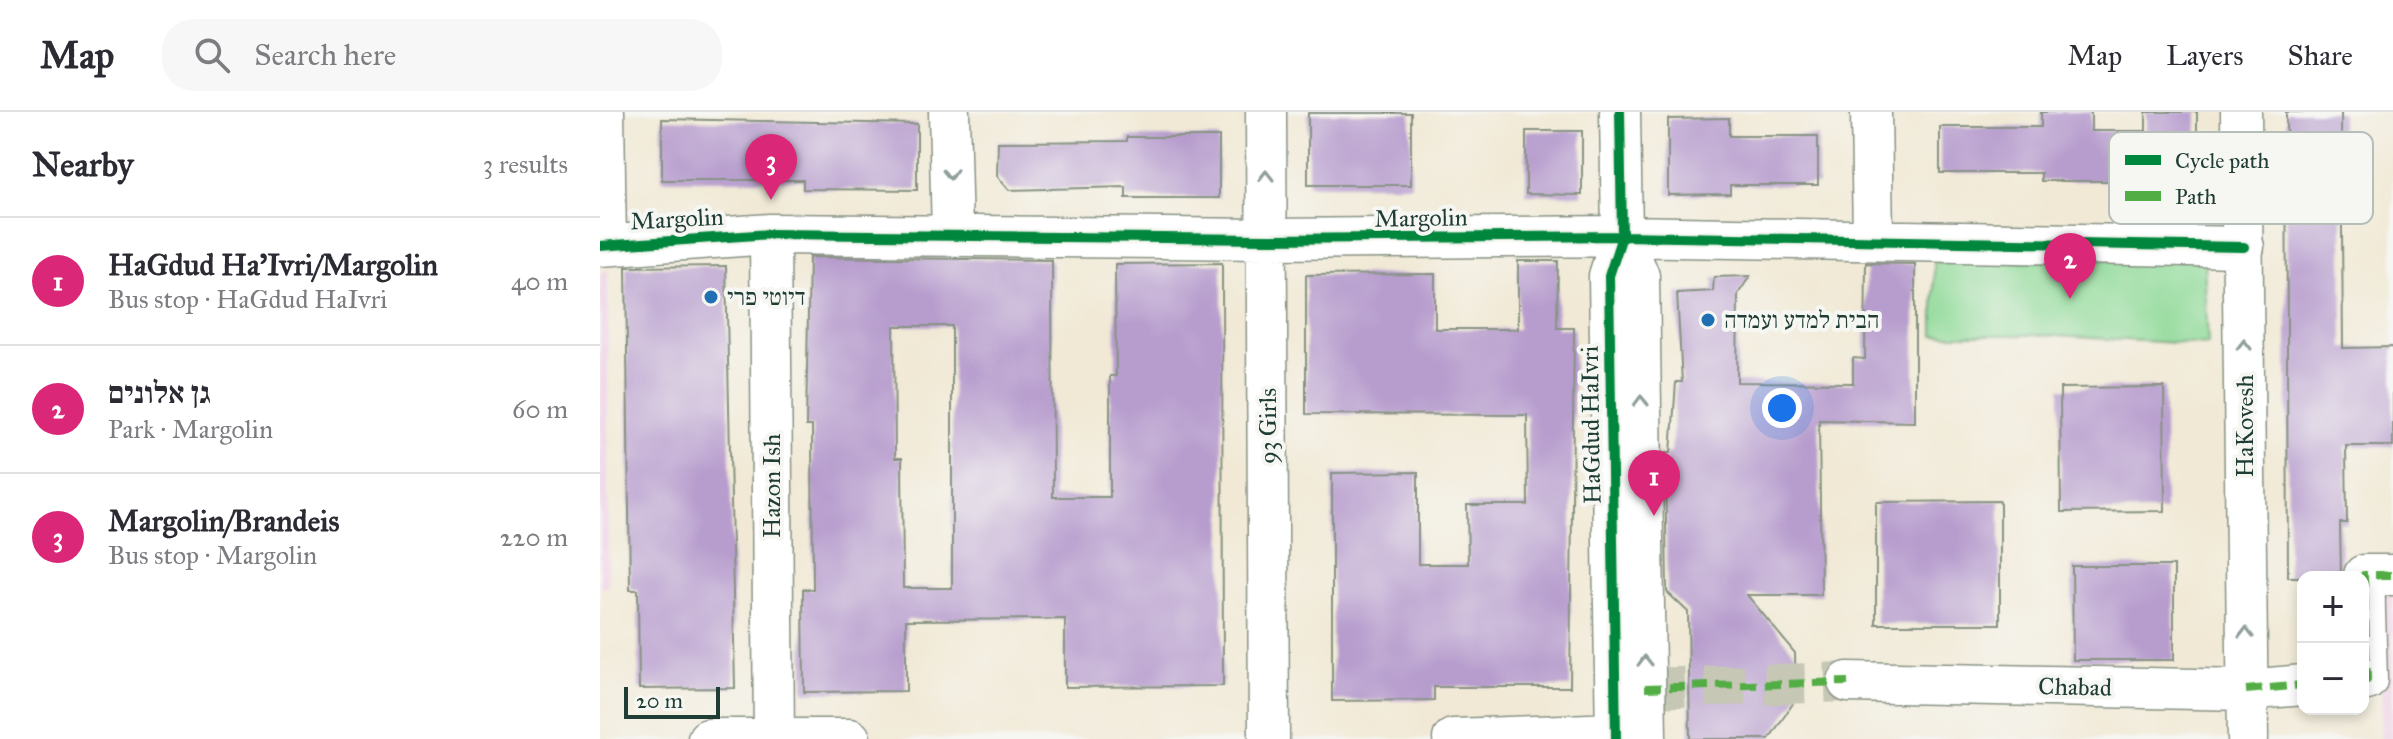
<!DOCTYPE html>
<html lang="en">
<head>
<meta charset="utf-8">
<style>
  :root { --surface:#fff; --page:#f7f7f7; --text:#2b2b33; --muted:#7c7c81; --line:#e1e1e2; --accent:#db2777 }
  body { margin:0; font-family:"IM FELL Great Primer","Frank Ruhl Libre",serif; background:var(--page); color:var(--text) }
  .controls { position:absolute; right:24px; bottom:24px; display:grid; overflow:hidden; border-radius:16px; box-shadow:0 4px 12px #0003 }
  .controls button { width:72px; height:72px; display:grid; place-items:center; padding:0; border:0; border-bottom:2px solid var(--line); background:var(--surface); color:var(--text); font:40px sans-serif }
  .scale { position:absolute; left:24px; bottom:20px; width:96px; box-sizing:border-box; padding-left:8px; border:4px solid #1f3d34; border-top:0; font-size:22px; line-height:28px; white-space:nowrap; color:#1f3d34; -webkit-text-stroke:6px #f6f6f2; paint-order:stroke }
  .you { position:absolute; left:1182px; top:296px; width:28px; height:28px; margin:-20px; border:6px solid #fff; border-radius:50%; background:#1a73e8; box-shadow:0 0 0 12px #1a73e833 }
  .badge { display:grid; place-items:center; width:52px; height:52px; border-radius:50%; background:var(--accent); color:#fff; font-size:26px; font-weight:700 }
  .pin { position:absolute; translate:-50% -66px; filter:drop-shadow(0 2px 4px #0008) }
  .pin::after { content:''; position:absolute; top:42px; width:28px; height:24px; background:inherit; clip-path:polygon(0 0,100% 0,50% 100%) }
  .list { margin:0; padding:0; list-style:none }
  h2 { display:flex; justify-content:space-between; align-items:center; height:104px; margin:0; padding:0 32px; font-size:34px }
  h2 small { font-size:26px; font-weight:400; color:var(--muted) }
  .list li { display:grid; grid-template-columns:52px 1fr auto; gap:24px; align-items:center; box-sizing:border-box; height:128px; padding:0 32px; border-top:2px solid var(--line) }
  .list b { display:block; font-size:30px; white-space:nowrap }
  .list p { margin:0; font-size:26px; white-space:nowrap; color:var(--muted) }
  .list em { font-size:26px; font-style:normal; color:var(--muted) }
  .icon { flex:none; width:44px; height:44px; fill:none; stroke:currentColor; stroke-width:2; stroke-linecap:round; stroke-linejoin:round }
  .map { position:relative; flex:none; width:1793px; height:627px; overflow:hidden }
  header { display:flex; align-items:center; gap:48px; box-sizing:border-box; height:112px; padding:0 40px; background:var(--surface); border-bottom:2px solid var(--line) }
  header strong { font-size:38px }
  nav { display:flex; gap:44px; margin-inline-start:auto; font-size:28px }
  .search { width:560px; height:72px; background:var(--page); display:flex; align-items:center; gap:20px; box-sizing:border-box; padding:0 28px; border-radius:32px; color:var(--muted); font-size:30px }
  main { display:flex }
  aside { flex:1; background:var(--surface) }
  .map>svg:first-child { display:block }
  .built { fill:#efd0e6 }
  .green { fill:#8dd996; stroke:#568b65; stroke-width:2 }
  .building { fill:#b79dce; fill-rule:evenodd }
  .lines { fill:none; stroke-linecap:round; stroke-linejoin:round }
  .minor-tunnel { stroke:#c7c7b5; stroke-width:40; stroke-dasharray:40 20; stroke-linecap:butt }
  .minor-casing { stroke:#889384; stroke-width:43 }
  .minor { stroke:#fff; stroke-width:40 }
  .quiet { stroke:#52ad45; stroke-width:8; stroke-dasharray:16 8; stroke-linecap:butt }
  .cycleway-casing { stroke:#f6f6f2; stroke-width:15 }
  .cycleway { stroke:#00873e; stroke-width:10 }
  .oneway { stroke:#8f9e9a }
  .poi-dot { fill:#1f6fb2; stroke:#f6f6f2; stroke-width:3 }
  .labels { text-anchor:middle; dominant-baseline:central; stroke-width:8; stroke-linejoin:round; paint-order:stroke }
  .street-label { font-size:24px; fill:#1f3d34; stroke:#f6f6f2 }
  .poi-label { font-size:24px; fill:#1f3d34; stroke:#f6f6f2; text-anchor:start }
  .key { fill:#f6f6f2; stroke:#b6beb9; stroke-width:2 }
  .key-label { font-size:22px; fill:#1f3d34 }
</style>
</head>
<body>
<header>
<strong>Map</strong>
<div class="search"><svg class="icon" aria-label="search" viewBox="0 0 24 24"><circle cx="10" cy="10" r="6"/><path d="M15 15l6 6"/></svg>Search here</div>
<nav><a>Map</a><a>Layers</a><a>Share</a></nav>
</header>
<main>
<aside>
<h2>Nearby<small>3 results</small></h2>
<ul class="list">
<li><span class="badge">1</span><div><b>HaGdud Ha'Ivri/Margolin</b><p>Bus stop · HaGdud HaIvri</p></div><em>40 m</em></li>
<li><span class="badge">2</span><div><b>גן אלונים</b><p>Park · Margolin</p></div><em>60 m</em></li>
<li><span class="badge">3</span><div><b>Margolin/Brandeis</b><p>Bus stop · Margolin</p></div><em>220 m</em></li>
</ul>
</aside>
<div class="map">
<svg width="1793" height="627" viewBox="0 0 1793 627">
  <rect width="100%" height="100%" fill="#f6f6f2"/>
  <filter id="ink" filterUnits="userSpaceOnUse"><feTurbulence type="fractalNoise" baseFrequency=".0125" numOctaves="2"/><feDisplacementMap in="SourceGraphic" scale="16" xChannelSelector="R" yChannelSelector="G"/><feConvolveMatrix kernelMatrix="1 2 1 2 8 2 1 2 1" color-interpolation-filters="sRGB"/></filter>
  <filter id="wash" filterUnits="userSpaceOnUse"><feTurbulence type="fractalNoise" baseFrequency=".006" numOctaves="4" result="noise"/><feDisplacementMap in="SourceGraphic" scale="32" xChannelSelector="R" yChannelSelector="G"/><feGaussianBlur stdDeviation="1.8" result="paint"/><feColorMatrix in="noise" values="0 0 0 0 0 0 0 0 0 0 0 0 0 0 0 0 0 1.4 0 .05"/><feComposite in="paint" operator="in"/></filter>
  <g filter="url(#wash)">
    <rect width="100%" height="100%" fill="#f1e9d5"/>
    <path class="built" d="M8,158v317h-8v-314z
      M1782,481h11v146h-12z"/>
    <path class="green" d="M1604,146l4,87 -168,-10h-106v-73z"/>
    <g id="blocks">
      <path class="building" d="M1441,0h50v19h55v-19h51v69h-156v-8h-101v-46h101z
        M1686,0h55l2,236 50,-1v99h-47l1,77h-7l1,54h-53z
        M708,1h103v72h-103z
        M1129,6v18h89v49h-88v9l-62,1v-76z
        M62,7l255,5v66l-114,-1v-9h-141z
        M926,19h56v64l-56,-1z
        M527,25h92v61h-93v-11l-117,3 -12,-14 1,-34 129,-1z
        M209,145l243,3 1,237h57v-121h6l-1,-112 107,-1 1,423 -158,1v-68l-159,1v71l-102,1 -1,-103h10l-1,-163h-6zM294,214h58v262h-49l-1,-130h-7z
        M918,149h40l-1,67h17l-4,359h-136v13l-102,1v-228l86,-1v92h50l-1,-59h61l-1,-90 -221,-1v-139l129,-1v55h83z
        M1266,151l49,1v158l-96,-2 2,175h-74l48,58 1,46 -27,40h-79l-2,-127 -21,-20 -2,-139h6l5,-71h6l-5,-89 36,-2 1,-14 36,-1 -12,18 -1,88 116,1v-25l12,1z
        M126,154l9,422 -96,1 -1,-99h-8l-4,-323z
        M1564,275l1,124 -104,1 -1,-124z
        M1400,389v123h-124v-122z
        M1472,454h102v94h-101z"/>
    </g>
  </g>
  <g filter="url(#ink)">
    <use href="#blocks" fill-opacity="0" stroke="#889384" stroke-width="2"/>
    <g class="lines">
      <path class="minor-tunnel" d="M1045,576l203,-6"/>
      <defs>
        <path id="minor" d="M4,0l2,131
          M349,0l3,123
          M666,0l3,627
          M1271,0l2,127
          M1641,0l7,627
          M170,122l4,505
          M1022,124l17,40 7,463
          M0,134l170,-12 497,5 355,-3 622,11
          M1763,568h4l-3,-105h29
          M1248,570l398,8 57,-5
          M108,627h142
          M853,627l163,-6
          M1016,627l-7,-463 13,-40 -2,-124"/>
      </defs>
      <use href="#minor" class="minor-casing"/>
      <use href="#minor" class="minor"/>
      <path class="quiet" d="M1763,568h4l-3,-105h29
        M1045,576l203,-6
        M1646,578l57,-5"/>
      <defs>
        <path id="cycleway" d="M0,134l170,-12 497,5 355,-3 622,11
          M1016,627l-7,-463 13,-40 -2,-124"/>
      </defs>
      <use href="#cycleway" class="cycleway-casing"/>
      <use href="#cycleway" class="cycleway"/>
    </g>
    <defs><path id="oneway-chevron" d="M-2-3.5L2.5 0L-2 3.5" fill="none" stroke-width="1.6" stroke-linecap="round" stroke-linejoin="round" transform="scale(2)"/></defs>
    <g class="oneway">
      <use href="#oneway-chevron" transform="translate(350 62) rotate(89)"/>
      <use href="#oneway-chevron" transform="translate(666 64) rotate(-90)"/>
      <use href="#oneway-chevron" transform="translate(1644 233) rotate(-90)"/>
      <use href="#oneway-chevron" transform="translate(1041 289) rotate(-91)"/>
      <use href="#oneway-chevron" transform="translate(1646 521) rotate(-90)"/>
      <use href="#oneway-chevron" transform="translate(1045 549) rotate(-91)"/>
    </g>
  </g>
  <g class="poi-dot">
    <circle cx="111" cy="185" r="8"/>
    <circle cx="1108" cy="208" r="8"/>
  </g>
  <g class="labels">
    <g class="street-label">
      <text transform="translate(821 106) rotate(-1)">Margolin</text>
      <text transform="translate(77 107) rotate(-3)">Margolin</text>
      <text transform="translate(991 313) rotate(-91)">HaGdud HaIvri</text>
      <text transform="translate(668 314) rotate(-90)">93 Girls</text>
      <text transform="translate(1645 314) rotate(-90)">HaKovesh</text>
      <text transform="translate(172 374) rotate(-90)">Hazon Ish</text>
      <text transform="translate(1475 575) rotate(1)">Chabad</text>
    </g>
    <g class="poi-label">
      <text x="127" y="185">דיוטי פרי</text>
      <text x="1124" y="208">הבית למדע ועמדה</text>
    </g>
  </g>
  <rect x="1509" y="20" width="264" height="92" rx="12" class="key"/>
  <rect x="1525" y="43" width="36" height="10" fill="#00873e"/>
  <rect x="1525" y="79" width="36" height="10" fill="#52ad45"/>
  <g class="key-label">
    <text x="1575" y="56">Cycle path</text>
    <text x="1575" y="92">Path</text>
  </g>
</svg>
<div class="controls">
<button>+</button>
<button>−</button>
</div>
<div class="scale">20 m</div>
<div class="you"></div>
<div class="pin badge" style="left:1054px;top:404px">1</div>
<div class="pin badge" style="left:1470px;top:187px">2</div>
<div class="pin badge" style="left:171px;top:88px">3</div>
</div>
</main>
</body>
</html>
